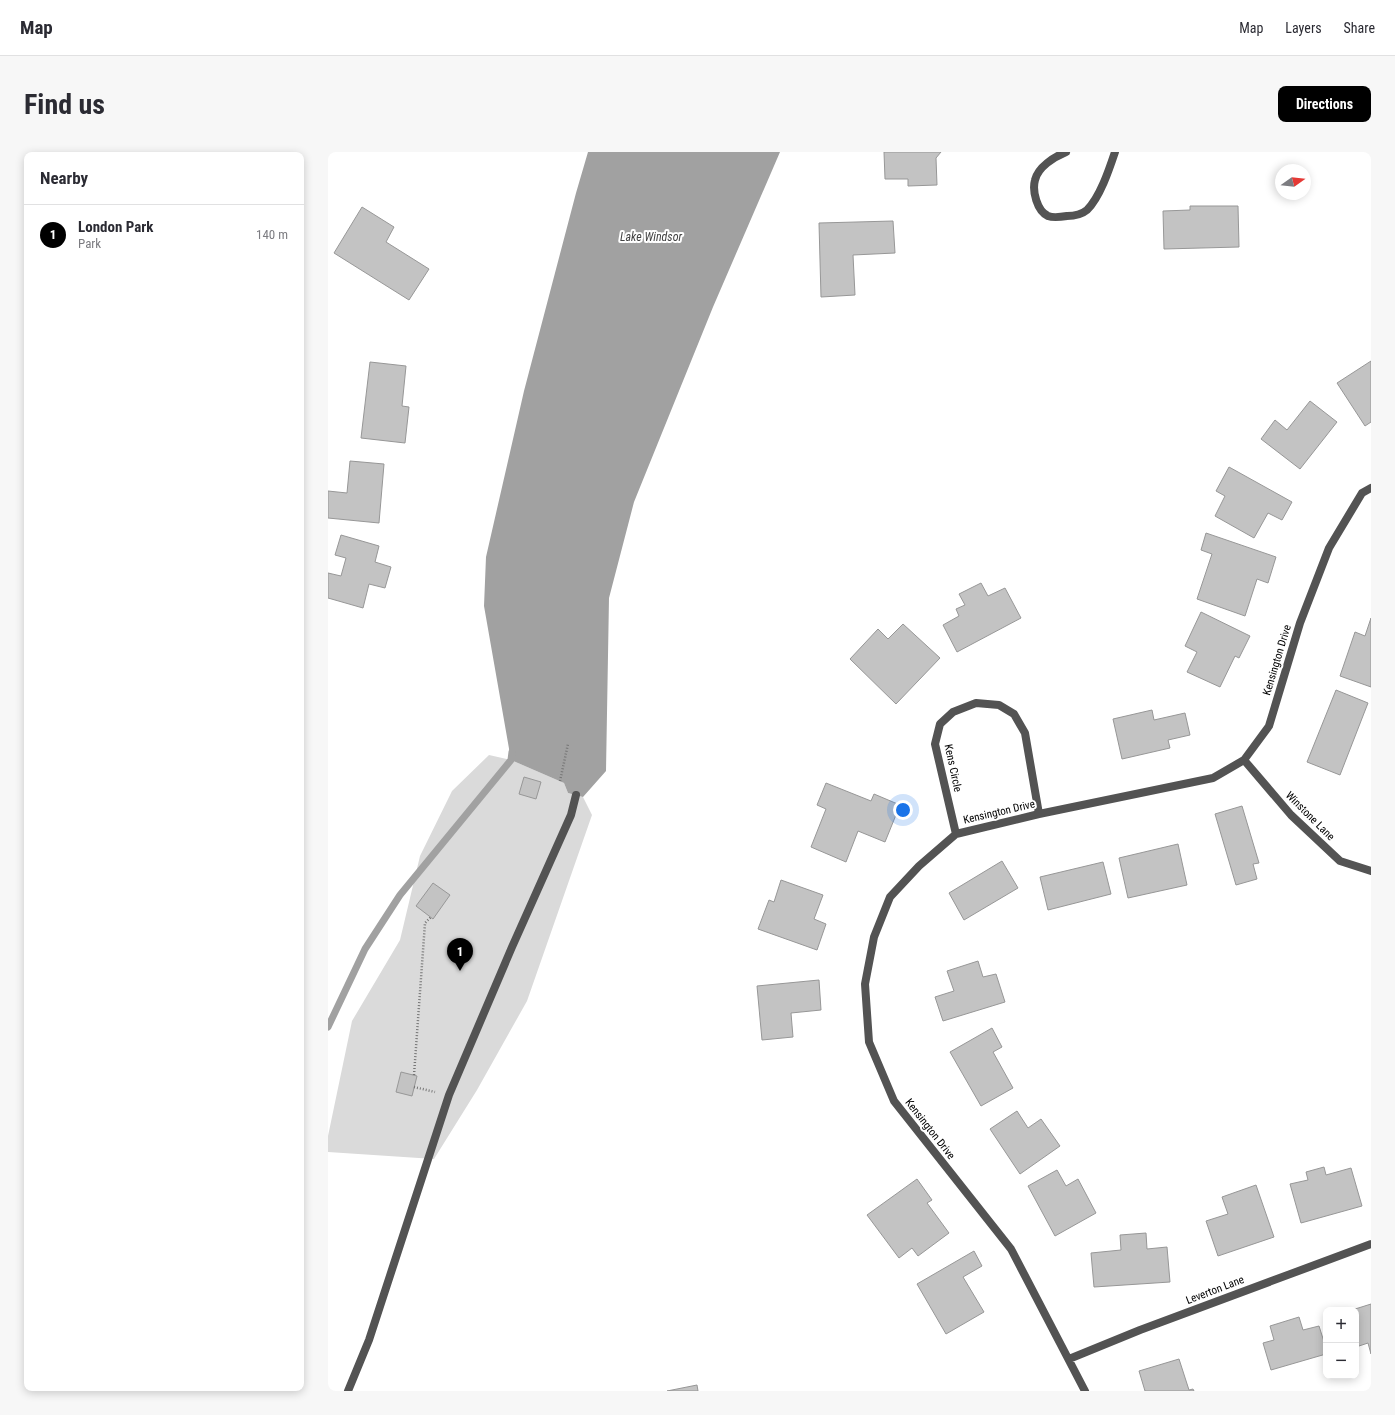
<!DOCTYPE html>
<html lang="en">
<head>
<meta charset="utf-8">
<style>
  :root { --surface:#fff; --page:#f7f7f7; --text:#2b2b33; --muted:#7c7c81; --line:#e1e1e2; --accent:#000 }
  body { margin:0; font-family:"Roboto Condensed",sans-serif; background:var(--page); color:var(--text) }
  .controls { position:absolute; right:12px; bottom:12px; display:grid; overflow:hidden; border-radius:8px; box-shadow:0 2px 10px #0003 }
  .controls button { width:36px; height:36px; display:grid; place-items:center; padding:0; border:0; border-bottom:1px solid var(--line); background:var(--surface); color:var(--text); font:20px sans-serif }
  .compass { position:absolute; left:947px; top:12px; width:36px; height:36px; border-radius:50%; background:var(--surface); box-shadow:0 2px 10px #0003; rotate:75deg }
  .you { position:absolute; left:575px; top:658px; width:14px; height:14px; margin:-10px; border:3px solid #fff; border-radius:50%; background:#1a73e8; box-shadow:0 0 0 6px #1a73e833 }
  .badge { display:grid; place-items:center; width:26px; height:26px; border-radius:50%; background:var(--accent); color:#fff; font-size:13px; font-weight:700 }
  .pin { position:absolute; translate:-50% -33px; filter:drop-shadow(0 1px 2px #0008) }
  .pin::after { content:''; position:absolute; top:21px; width:14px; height:12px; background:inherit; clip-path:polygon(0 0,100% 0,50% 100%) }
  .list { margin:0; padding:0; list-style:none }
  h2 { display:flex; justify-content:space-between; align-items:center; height:52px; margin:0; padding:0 16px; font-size:17px }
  h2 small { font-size:13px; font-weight:400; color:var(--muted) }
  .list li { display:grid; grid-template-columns:26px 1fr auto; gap:12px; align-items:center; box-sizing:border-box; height:60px; padding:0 16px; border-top:1px solid var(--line) }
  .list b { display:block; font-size:15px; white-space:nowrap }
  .list p { margin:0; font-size:13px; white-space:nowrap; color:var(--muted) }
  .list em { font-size:13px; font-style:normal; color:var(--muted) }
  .map { position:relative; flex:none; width:1043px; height:1239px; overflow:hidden; border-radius:8px }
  header { display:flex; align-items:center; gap:24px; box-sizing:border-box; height:56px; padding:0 20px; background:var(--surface); border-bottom:1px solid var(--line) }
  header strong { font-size:19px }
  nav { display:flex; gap:22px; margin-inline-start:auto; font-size:14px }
  .intro { display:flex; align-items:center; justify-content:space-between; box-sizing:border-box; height:96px; padding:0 24px }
  h1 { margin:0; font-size:28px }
  .button { padding:10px 18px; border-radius:8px; background:var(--accent); color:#fff; font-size:14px; font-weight:700 }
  main { display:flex; gap:24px; padding:0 24px }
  aside { flex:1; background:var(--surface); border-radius:8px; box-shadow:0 2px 10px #0003 }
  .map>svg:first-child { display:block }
  .green { fill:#dadada }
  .water { fill:#a1a1a1 }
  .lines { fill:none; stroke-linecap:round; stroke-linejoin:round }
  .stream { stroke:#a1a1a1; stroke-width:7 }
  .building { fill:#c3c3c3; stroke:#979797 }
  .path { stroke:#757575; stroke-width:2.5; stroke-dasharray:1 2; stroke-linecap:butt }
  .service { stroke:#535353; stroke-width:8 }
  .minor { stroke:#535353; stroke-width:8 }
  .labels { text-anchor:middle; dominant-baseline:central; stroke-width:4; stroke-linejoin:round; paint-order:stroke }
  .street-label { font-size:11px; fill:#000; stroke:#fff }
  .water-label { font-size:12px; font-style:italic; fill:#424242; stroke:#fff }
</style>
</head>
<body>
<header>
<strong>Map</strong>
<nav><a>Map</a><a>Layers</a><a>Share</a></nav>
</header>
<div class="intro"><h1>Find us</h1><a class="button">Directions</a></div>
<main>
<aside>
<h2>Nearby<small></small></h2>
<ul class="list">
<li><span class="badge">1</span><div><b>London Park</b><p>Park</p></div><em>140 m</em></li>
</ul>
</aside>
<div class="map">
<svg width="1043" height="1239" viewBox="0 0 1043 1239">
  <rect width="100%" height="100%" fill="#fff"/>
  <path class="green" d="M161,603l22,5 53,23 4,10 15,4 9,18 -65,186 -50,89 -43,69 -106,-7v-16l24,-115 48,-81 20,-84 32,-65z"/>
  <path class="water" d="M260,0h192l-67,155 -79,195 -25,96 -3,173 -23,26 -15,-4 -4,-10 -53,-23 -27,-154 2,-49 38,-166 52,-198z"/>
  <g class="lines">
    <path class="stream" d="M0,875l37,-78 35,-54 111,-135 1,-8"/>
  </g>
  <path class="building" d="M556,0h57l-5,6 1,27 -29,1v-7h-23z
    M862,54h48l1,41 -75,2 -1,-38 27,-1z
    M34,55l32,20 -8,15 43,27 -20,31 -75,-47z
    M565,69l2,32 -42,2 2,40 -34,2 -2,-74z
    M1043,209v61l-6,4 -28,-43z
    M42,210l36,4 -4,40 7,1 -4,36 -44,-5z
    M982,249l27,21 -37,47 -39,-30 14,-19 12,10z
    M22,309l34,3 -5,59 -51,-5v-27l19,2z
    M901,315l63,35 -10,18 -14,-7 -14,25 -39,-22 10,-20 -9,-5z
    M878,381l70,24 -8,26 -11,-4 -12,37 -48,-17 15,-45 -11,-4z
    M13,383l38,11 -4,16 16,5 -6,21 -16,-4 -6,24 -35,-10v-25l13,3 5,-18 -11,-3z
    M653,431l7,13 17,-8 16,30 -64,34 -14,-27 16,-9 -3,-7 9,-4 -6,-11z
    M873,460l49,24 -11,22 -4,-2 -15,31 -33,-15 10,-20 -12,-6z
    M1043,466v69l-31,-11 15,-44 10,4z
    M575,472l37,34 -44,46 -46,-45 28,-30 10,10z
    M1008,538l32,13 -28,72 -33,-13z
    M824,558l2,10 31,-7 5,22 -22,5 2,8 -48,11 -9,-40z
    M196,625l17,5 -5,17 -17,-5z
    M498,631l45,18 3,-7 26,11 -15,37 -27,-11 -12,31 -35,-15 15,-38 -9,-4z
    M914,654l17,57 -6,1 4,15 -21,6 -21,-71z
    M850,692l9,41 -59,13 -9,-40z
    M674,709l16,27 -54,32 -15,-27z
    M775,710l8,32 -63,16 -8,-33z
    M453,728l42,15 -9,24 12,5 -9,26 -59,-21 11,-29 5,2z
    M105,731l17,12 -17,24 -17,-13z
    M650,809l5,16 13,-3 9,28 -62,19 -8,-24 19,-6 -7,-20z
    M491,828l2,30 -30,3 2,24 -31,3 -5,-54z
    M664,876l10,19 -9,5 20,36 -32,18 -31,-54z
    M73,920l16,4 -5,20 -16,-4z
    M689,959l11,17 13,-9 19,27 -40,28 -30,-45z
    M996,1015l2,8 25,-7 11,38 -61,17 -11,-39 18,-4 -2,-8z
    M729,1018l9,16 12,-7 18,34 -41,23 -27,-50z
    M589,1027l15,21 -5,3 22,30 -31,23 -6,-8 -13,10 -32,-43z
    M928,1033l18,52 -56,19 -12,-35 22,-7 -6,-17z
    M818,1081l1,16 20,-2 3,35 -76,5 -3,-34 30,-3 -1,-15z
    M646,1099l8,15 -19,11 21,35 -38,22 -29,-50z
    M1043,1152v50l-3,-11 -12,4v-37h-4z
    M971,1165l4,13 16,-4 7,22v6l-55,16 -8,-27 11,-3 -4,-14z
    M851,1207l10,31 4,-1 1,2h-49l-6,-20z
    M369,1233l1,6h-31z"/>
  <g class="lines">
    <path class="path" d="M232,629l8,-37
      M86,923l11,-152 6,-6
      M86,935l21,5"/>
    <path class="service" d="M20,1239l21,-51 80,-245 63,-148 59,-132 5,-20"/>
    <path class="minor" d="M738,0c-12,5 -28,15 -31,28 -3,11 2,31 13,36 5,2 13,1 19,0 6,0 14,-1 20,-6 13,-13 22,-40 28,-58
      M916,608l47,55 49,46 31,10
      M628,682l-21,-90 5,-20 13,-12 23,-9 23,2 15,9 11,19 14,81
      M741,1207l71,-29 231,-86
      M757,1239l-74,-142 -117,-148 -25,-59 -4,-58 9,-47 16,-40 29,-31 37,-32 83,-20 174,-36 31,-18 25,-34 31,-103 29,-75 33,-55 9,-5"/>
  </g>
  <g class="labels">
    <g class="street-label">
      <text transform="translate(949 508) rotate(-73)">Kensington Drive</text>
      <text transform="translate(625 616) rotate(78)">Kens Circle</text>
      <text transform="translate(671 660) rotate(-13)">Kensington Drive</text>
      <text transform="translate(982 664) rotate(45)">Winstone Lane</text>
      <text transform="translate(602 977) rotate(52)">Kensington Drive</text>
      <text transform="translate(887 1138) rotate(-21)">Leverton Lane</text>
    </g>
    <g class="water-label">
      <text x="323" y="85">Lake Windsor</text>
    </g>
  </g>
</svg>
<div class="controls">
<button>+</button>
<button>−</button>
</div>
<svg class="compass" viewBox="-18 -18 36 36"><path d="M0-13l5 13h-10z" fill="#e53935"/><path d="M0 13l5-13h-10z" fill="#7c7c81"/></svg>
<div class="you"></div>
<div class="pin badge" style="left:132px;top:819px">1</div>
</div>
</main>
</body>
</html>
